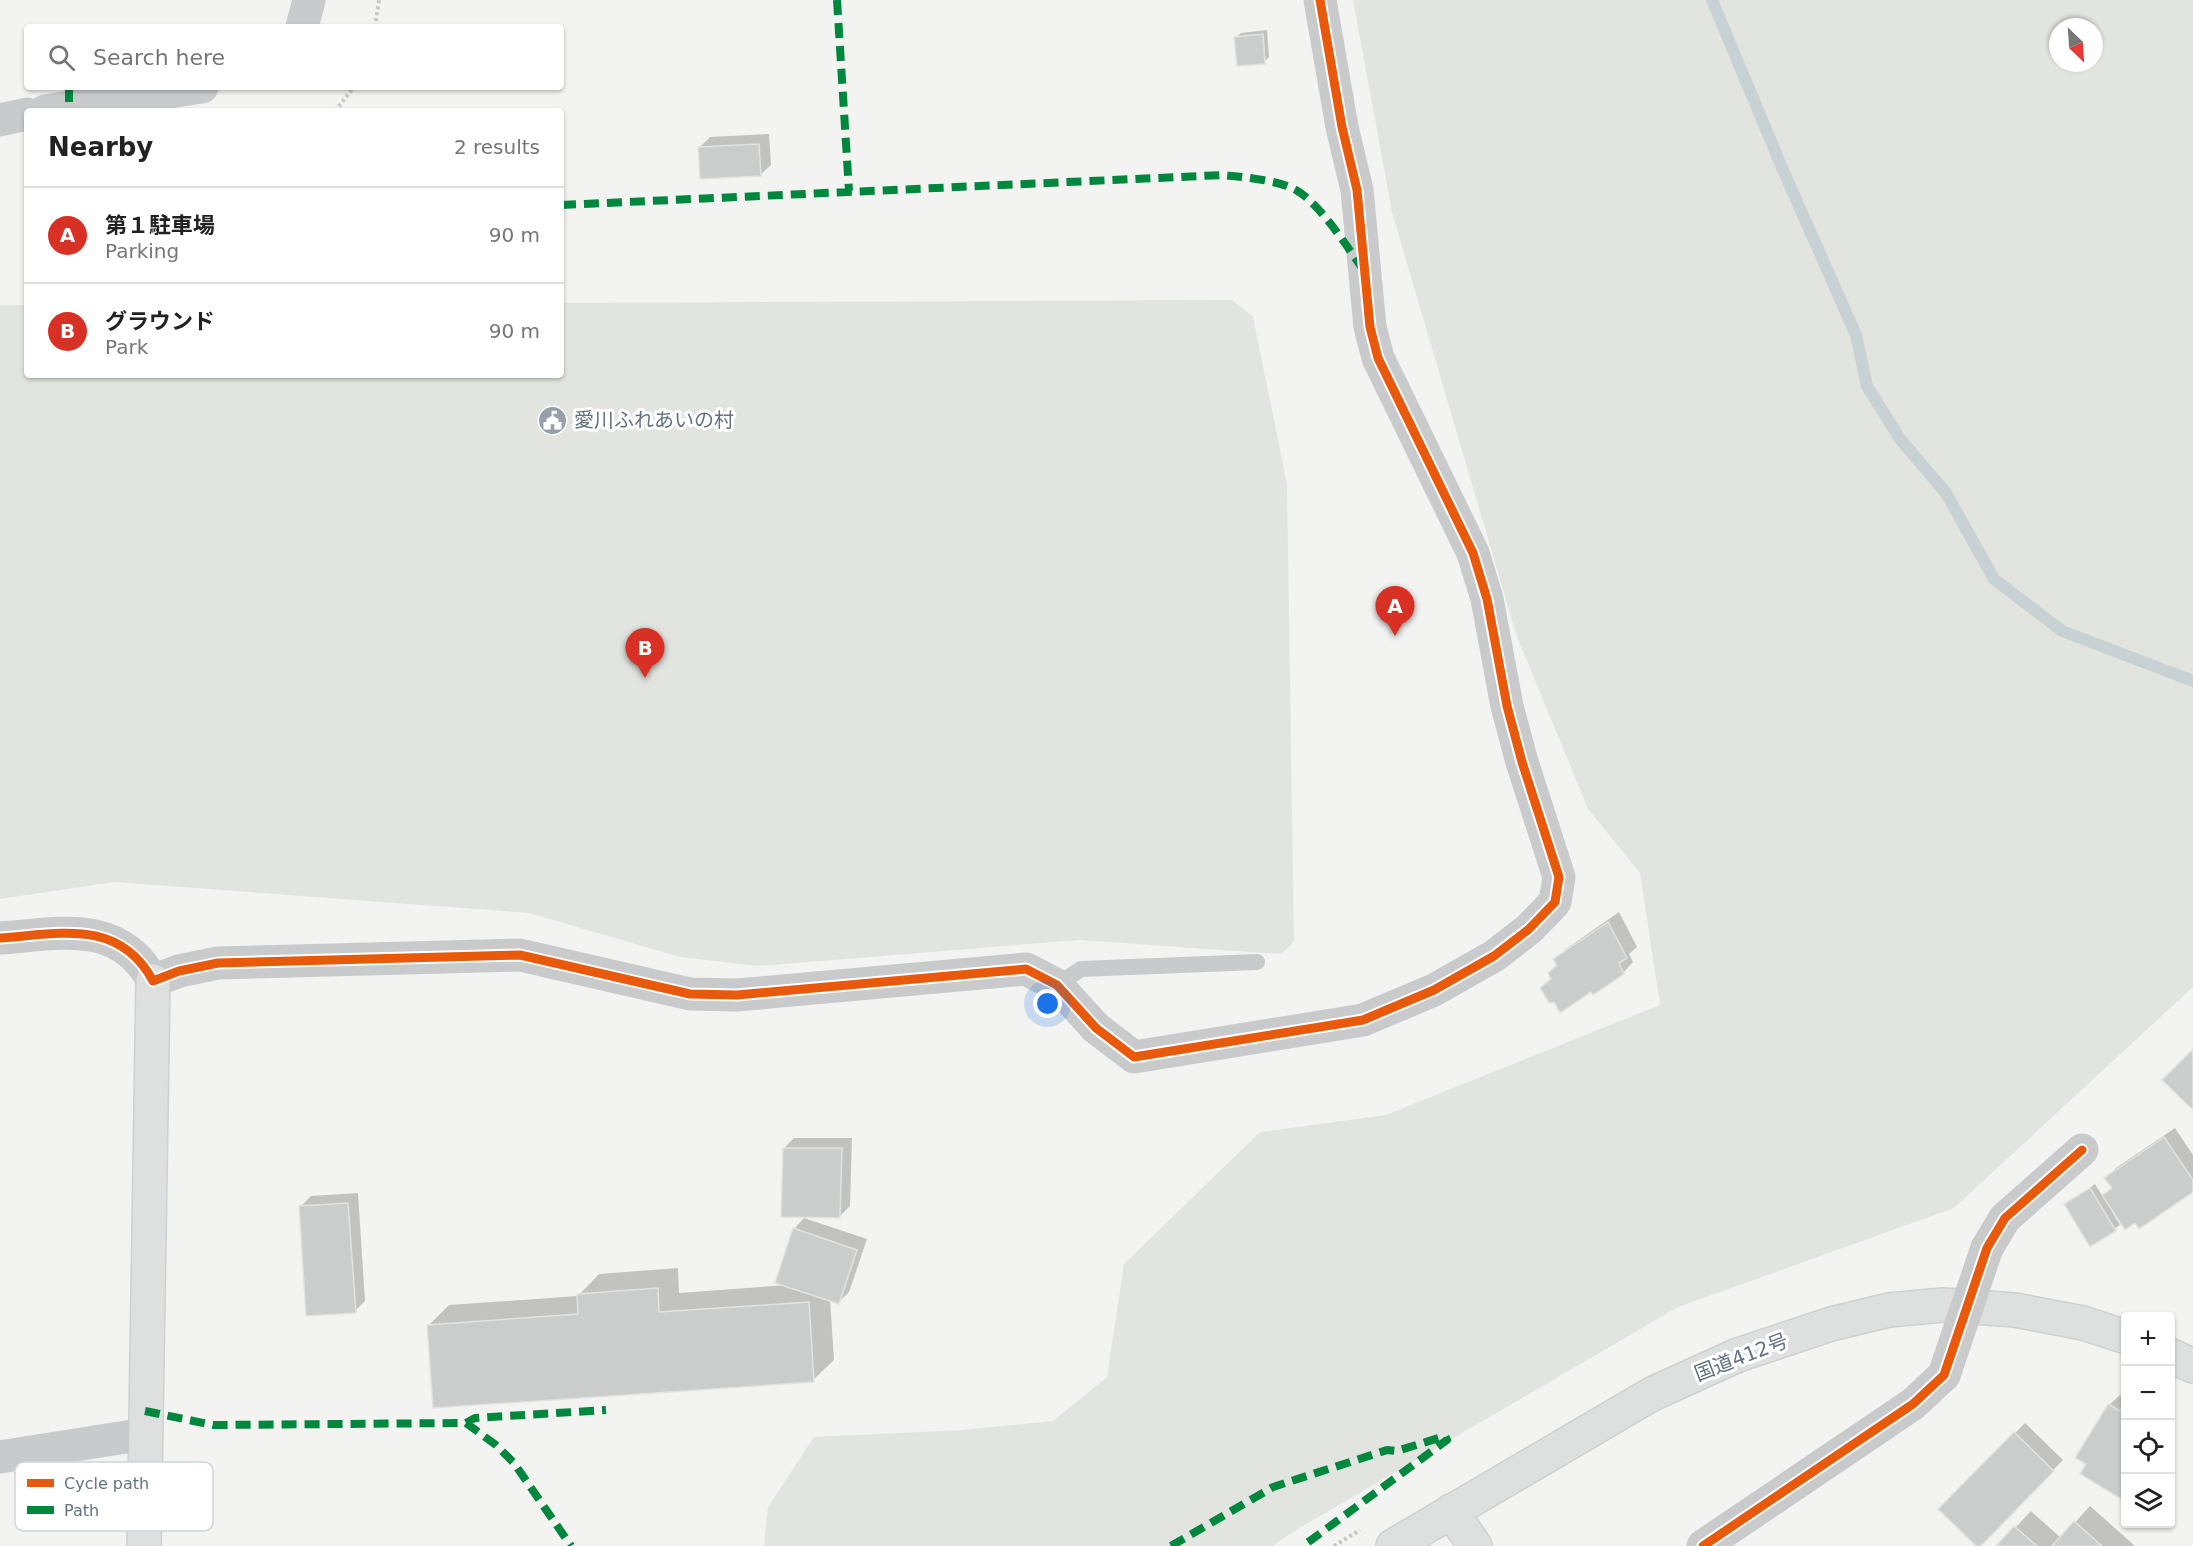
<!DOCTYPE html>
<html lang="en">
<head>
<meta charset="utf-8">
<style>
  :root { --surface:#fff; --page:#f6f6f6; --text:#222; --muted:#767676; --line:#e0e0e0; --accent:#d93025 }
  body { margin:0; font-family:"DejaVu Sans","Noto Sans JP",sans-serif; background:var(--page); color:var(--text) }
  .controls { position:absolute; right:18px; bottom:18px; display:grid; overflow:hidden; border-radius:6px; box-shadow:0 2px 4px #0004 }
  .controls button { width:54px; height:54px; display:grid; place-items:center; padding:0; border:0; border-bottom:2px solid var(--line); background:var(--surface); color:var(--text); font:30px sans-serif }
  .compass { position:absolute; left:2049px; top:18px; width:54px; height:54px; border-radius:50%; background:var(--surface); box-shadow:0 2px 4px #0004; rotate:155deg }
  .you { position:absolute; left:1048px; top:1004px; width:21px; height:21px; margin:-15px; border:4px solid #fff; border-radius:50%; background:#1a73e8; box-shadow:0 0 0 9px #1a73e833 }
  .badge { display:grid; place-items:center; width:39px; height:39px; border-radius:50%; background:var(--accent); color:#fff; font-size:20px; font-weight:700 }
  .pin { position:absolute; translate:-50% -50px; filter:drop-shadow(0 2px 3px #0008) }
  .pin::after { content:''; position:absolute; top:32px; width:21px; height:18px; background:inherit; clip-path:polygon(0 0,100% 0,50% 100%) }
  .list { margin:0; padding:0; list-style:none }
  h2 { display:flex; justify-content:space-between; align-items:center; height:78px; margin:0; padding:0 24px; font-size:26px }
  h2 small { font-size:20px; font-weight:400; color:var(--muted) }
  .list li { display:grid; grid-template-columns:39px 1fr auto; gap:18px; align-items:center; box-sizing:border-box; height:96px; padding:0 24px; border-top:2px solid var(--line) }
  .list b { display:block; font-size:22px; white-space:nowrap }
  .list p { margin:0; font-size:20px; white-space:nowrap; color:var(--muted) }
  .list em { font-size:20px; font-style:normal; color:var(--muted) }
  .icon { flex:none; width:33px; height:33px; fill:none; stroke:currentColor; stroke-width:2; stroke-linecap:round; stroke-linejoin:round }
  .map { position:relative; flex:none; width:2193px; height:1546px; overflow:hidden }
  .search { position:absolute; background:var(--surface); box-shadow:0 2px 4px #0004; left:24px; top:24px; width:540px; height:66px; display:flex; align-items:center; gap:15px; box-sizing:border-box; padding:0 21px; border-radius:6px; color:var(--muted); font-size:22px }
  .panel { position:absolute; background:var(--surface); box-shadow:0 2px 4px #0004; left:24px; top:108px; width:540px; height:270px; border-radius:6px }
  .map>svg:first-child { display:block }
  .green { fill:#e2e5df; fill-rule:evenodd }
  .shadow { fill:#0003 }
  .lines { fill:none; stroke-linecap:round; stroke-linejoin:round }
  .stream { stroke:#c8d1d3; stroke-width:12 }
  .building { fill:#cbcccc; stroke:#e2e2e1; stroke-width:1.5 }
  .secondary-casing { stroke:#cfd0d1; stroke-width:36 }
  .highway-casing { stroke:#cfd0d0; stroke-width:36 }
  .path { stroke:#c7c8c7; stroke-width:4; stroke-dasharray:3 3; stroke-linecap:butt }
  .lane { stroke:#c8cacb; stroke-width:16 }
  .street { stroke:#c8cacb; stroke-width:33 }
  .secondary { stroke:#dedfdf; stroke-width:33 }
  .highway { stroke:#dedfdf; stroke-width:33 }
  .street-bridge { stroke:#c8cacb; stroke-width:33 }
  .quiet { stroke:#00873e; stroke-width:8; stroke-dasharray:15 8; stroke-linecap:butt }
  .cycleway-casing { stroke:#fff; stroke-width:13 }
  .cycleway { stroke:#e8590c; stroke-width:9 }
  .labels { text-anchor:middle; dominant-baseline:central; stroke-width:6; stroke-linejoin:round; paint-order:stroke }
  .poi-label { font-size:20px; fill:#637480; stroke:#fff; text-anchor:start }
  .street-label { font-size:20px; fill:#637480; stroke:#fff }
  .key { fill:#fff; stroke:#d0d5d9; stroke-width:1.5 }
  .key-label { font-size:16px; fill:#637480 }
</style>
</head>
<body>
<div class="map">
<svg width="2193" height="1546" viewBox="0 0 2193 1546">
  <rect width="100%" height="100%" fill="#f3f3f1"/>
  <path class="green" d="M1353,0h840v987l-239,221 -276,99 -387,226 -18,13h-509l4,-39 46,-70 148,-7 91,-9 54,-44 17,-113 136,-132 126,-17 274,-110 -20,-132 -52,-64 -72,-175 -124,-422zM2058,27h36v36h-36z
    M1232,300l21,17 34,167 7,458 -13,12 -202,-14 -321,26 -78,-9 -151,-44 -415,-31 -114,17v-594h27v70h534v-72z"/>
  <path class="shadow" d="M1267,30l2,27 -5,5 -28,-25 5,-4z
    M769,134l2,31 -11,10 -60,-28 10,-10z
    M1619,912l18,35 -8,7 4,8 -10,11 -32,17 -39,-12 6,-14 -3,-5 11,-10z
    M2175,1128l18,27v35l-57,31 -22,-10 -2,1 8,13 -30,20 -24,-40 29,-21 8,13 9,-10 -6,-9 10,-10z
    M794,1138h58l-2,68 -10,10 -56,-68z
    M358,1193l7,108 -10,10 -54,-105 10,-10z
    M804,1218l63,21 -18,53 -10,10 -9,-3 4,61 -21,20 -384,-55 20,-20 129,-9 21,-22 79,-6 1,25 107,-8 8,-56z
    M2120,1395l6,3v102l-38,-37 21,-58z
    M2025,1423l38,37 -85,86 -38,-37z
    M2170,1427l5,2 -5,7z
    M2090,1506l45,40h-137l33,-35 30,27z"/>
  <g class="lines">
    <path class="stream" d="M1712,0l71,170 73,165 11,51 33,53 46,54 48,86 68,52 131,50"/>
  </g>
  <path class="building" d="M1263,34l2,30 -28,2 -3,-29z
    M759,144l2,32 -61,3 -2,-32z
    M1608,922l19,36 -8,5 5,11 -31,21 -2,-3 -31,21 -6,-11 -5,1 -9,-15 11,-9 -3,-6 9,-8 -4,-6z
    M2193,1049v61l-31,-30z
    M2164,1137l29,43v12l-54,37 -4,-6 -10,7 -23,-35 10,-7 -8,-10z
    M783,1148h59l-2,70 -59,-1z
    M2090,1188l26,43 -26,16 -26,-43z
    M348,1203l8,110 -50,3 -7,-110z
    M793,1228l64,22 -18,54 -64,-21z
    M658,1288l1,24 150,-10 5,80 -381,26 -6,-83 151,-11 -1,-20z
    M2108,1404l12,7 4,-7h2v98l-46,-28 6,-10 -11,-6z
    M2014,1432l40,39 -73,75h-5l-38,-37z
    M2074,1521l28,25h-50z
    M2014,1526l23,20h-41z"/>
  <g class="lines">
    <defs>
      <path id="secondary" d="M1451,1511l24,35
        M144,1546l9,-565"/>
      <path id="highway" d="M2170,1355l23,11
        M1393,1546l259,-152 86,-39 93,-31 58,-14 54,-5 72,5 68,13 43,14"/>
    </defs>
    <use href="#secondary" class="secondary-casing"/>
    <use href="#highway" class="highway-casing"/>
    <path class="path" d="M375,27l4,-27
      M335,111l19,-24
      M1334,1546l26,-16"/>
    <path class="lane" d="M1057,985l24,-16 176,-7"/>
    <path class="street" d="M302,27l7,-27
      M45,111l157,-24
      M0,120l27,-6
      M0,938c59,-4 119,-20 153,43l26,-10 39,-8 302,-8 170,39 47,1 289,-26 31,16 39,43 38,29 229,-37 71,-30 60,-34 35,-27 26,-27 4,-25 -37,-115 -15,-56 -20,-107 -14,-46 -95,-195 -8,-31 -13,-137 -15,-63 -22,-127
      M1987,1248l18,-30 77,-68
      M0,1457l145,-23
      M1703,1546l210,-142 31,-29"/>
    <use href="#secondary" class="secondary"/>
    <use href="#highway" class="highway"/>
    <path class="street-bridge" d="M1944,1375l43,-127"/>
    <path class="quiet" d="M837,0l12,191
      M69,87v19
      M561,205l662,-30c20,2 55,5 73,15 24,14 50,55 66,78
      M145,1411l68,14 253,-2 9,-5 131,-8
      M466,1423l30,22 18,18 57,83
      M1171,1546l102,-59 114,-37 10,1 48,-15 2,4 -144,106"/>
    <defs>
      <path id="cycleway" d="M0,938c59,-4 119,-20 153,43l26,-10 39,-8 302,-8 170,39 47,1 289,-26 31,16 39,43 38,29 229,-37 71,-30 60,-34 35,-27 26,-27 4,-25 -37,-115 -15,-56 -20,-107 -14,-46 -95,-195 -8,-31 -13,-137 -15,-63 -22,-127
        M1703,1546l210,-142 31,-29 43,-127 18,-30 77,-68"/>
    </defs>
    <use href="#cycleway" class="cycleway-casing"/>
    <use href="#cycleway" class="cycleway"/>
  </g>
  <defs>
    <symbol id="civic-disc" viewBox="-11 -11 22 22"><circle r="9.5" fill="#95a0a8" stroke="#fff"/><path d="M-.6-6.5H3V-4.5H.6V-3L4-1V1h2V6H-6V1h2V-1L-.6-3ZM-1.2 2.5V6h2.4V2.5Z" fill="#fff"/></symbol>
  </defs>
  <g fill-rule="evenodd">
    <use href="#civic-disc" x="536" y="404" width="33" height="33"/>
  </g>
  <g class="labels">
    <g class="poi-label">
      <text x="574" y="420">愛川ふれあいの村</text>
    </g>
    <g class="street-label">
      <text transform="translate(1741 1357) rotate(-21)">国道412号</text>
    </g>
  </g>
  <rect x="15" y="1462" width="198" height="69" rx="9" class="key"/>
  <rect x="27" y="1479" width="27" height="8" fill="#e8590c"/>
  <rect x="27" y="1506" width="27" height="8" fill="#00873e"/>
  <g class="key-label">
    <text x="64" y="1489">Cycle path</text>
    <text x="64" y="1516">Path</text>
  </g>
</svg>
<div class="controls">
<button>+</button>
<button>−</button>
<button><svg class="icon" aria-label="locate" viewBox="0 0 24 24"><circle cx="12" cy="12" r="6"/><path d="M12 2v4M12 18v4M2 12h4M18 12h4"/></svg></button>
<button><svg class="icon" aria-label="layers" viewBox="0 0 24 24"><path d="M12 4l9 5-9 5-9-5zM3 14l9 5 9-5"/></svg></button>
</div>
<svg class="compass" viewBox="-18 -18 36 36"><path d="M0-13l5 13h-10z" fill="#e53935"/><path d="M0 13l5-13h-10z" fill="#767676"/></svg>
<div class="you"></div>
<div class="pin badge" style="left:1395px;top:636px">A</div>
<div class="pin badge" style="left:645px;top:678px">B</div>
<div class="search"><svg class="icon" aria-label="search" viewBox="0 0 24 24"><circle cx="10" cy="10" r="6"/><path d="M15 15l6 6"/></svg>Search here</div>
<section class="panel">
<h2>Nearby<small>2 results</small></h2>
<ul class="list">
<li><span class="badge">A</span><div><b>第１駐車場</b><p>Parking</p></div><em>90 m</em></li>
<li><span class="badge">B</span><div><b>グラウンド</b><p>Park</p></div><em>90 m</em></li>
</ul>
</section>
</div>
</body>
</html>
